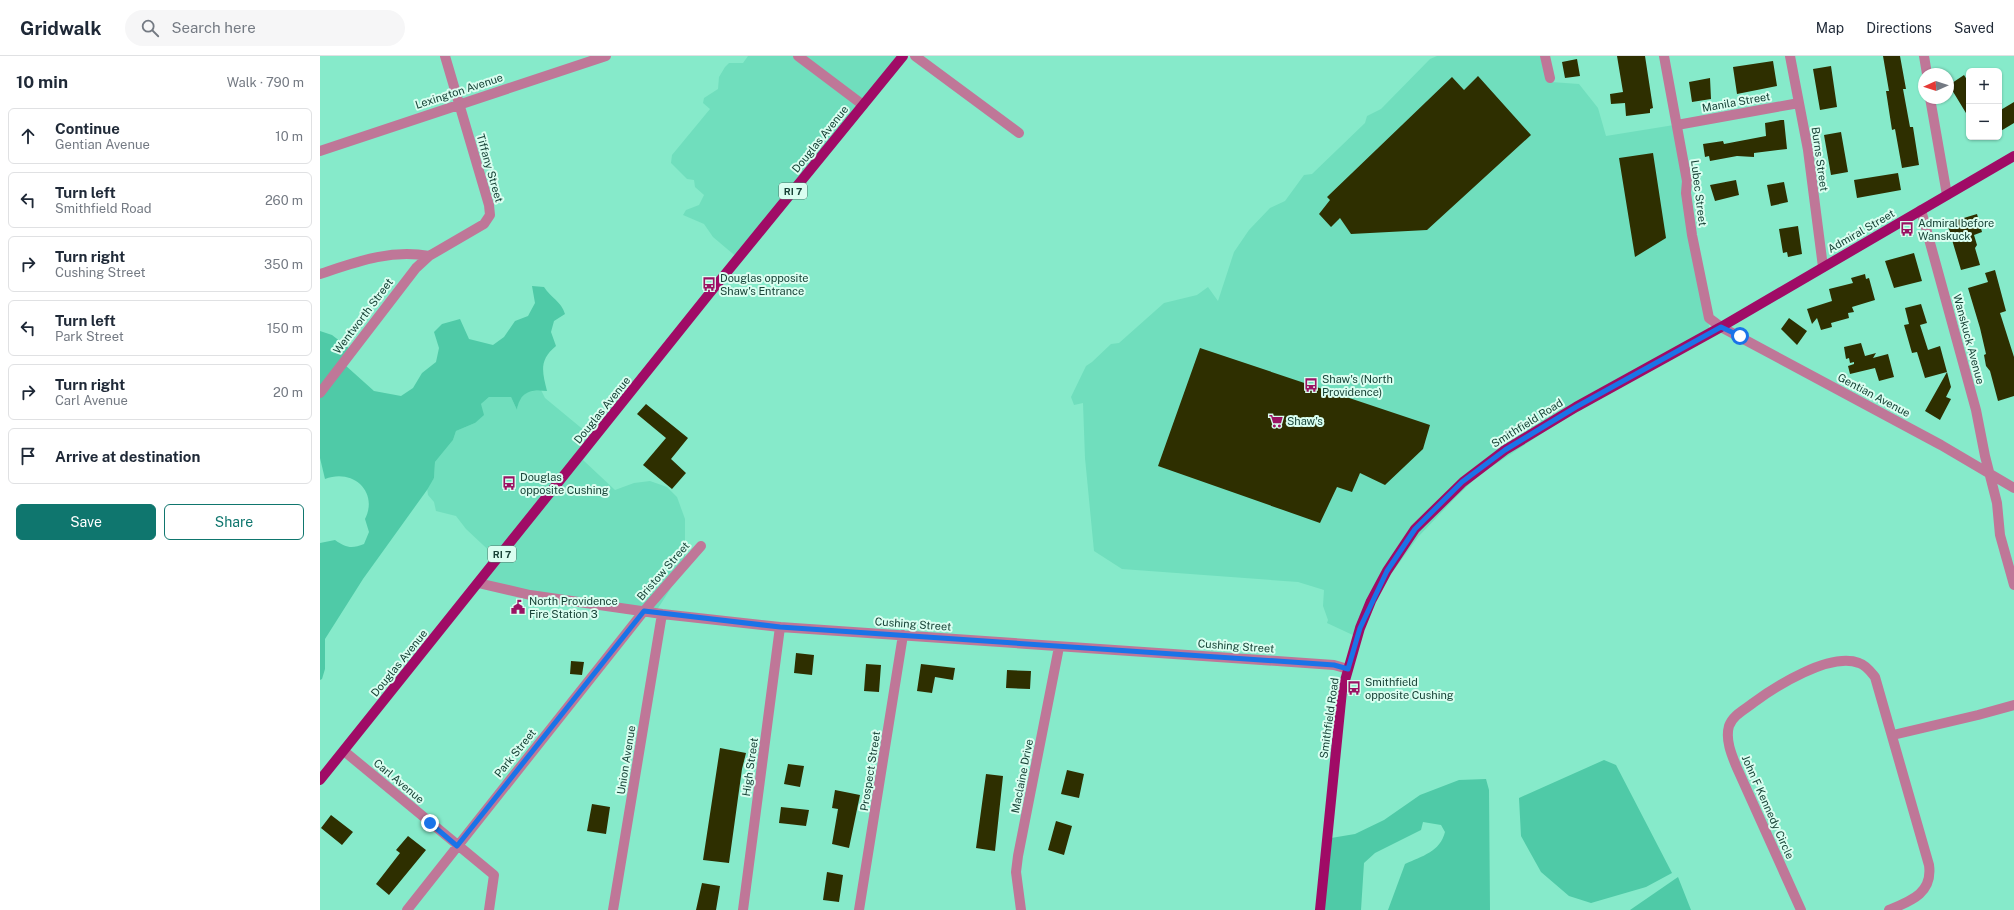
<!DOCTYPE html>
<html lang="en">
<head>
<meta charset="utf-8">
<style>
  :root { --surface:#fff; --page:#f6f6f7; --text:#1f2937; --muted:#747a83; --line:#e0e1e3; --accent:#0f766e }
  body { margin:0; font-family:"Public Sans",sans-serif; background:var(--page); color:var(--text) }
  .controls { position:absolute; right:12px; top:12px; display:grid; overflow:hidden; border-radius:6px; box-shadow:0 1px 3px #0004 }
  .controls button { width:36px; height:36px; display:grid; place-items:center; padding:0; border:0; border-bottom:1px solid var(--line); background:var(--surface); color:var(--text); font:20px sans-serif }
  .compass { position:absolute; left:1598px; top:12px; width:36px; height:36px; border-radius:50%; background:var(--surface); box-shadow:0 1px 3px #0004; rotate:267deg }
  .stop { position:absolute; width:12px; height:12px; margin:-9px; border:3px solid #1a73e8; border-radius:50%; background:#fff }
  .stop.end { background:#1a73e8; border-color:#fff; box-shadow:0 1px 4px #0008 }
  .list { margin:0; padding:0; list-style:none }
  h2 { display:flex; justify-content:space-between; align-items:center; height:52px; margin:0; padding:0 16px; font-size:17px }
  h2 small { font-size:13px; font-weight:400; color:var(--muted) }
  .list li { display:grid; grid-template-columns:26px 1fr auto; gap:12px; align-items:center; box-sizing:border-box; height:56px; margin:0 8px 8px; padding:0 8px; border:1px solid var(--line); border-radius:6px }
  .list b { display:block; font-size:15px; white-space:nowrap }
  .list p { margin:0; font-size:13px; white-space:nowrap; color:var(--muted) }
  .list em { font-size:13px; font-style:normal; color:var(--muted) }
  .actions { display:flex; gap:8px; padding:12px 16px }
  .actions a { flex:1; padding:9px 0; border:1px solid var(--accent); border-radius:6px; text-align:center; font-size:14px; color:var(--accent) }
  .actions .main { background:var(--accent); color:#fff }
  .icon { flex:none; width:22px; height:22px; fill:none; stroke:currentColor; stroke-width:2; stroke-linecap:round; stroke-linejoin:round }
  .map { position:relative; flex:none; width:1694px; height:854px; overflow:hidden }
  header { display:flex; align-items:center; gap:24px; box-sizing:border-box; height:56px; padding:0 20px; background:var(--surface); border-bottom:1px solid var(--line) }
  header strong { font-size:19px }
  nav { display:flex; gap:22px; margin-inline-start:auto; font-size:14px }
  .search { width:280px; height:36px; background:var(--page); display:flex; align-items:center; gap:10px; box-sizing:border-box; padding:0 14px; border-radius:22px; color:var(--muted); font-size:15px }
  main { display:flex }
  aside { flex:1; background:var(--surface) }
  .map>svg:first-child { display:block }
  .built { fill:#70debd }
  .green { fill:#4fcaa7 }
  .building { fill:#2e2f00 }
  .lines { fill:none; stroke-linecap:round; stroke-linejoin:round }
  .minor { stroke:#bf7798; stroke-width:10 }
  .major { stroke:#a00b66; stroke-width:10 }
  .route { stroke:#1a73e8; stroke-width:5 }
  .labels { text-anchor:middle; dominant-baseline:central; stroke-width:4; stroke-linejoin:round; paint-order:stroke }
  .shield { fill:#d9fef0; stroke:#527b6e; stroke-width:1 }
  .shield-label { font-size:10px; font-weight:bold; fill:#184337 }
  .street-label { font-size:11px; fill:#184337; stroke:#d9fef0 }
  .poi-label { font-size:11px; fill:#184337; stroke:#d9fef0; text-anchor:start }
</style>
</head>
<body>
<header>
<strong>Gridwalk</strong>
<div class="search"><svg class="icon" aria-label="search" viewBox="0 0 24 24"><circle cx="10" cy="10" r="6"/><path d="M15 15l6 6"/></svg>Search here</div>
<nav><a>Map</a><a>Directions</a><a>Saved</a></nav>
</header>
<main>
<aside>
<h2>10 min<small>Walk · 790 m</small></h2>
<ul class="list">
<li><svg class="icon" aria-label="ahead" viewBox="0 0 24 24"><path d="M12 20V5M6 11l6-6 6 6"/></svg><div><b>Continue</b><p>Gentian Avenue</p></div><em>10 m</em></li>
<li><svg class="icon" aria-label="left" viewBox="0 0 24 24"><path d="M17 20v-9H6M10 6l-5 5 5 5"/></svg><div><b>Turn left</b><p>Smithfield Road</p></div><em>260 m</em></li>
<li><svg class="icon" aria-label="right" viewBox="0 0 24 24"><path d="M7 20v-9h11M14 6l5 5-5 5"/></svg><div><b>Turn right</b><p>Cushing Street</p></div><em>350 m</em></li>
<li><svg class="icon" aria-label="left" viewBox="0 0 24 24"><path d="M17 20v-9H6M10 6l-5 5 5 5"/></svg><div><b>Turn left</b><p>Park Street</p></div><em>150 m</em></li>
<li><svg class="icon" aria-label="right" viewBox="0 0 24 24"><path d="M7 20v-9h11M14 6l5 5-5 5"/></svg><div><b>Turn right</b><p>Carl Avenue</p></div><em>20 m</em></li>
<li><svg class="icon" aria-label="arrive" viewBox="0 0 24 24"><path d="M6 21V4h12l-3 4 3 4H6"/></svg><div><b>Arrive at destination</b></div></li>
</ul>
<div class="actions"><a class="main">Save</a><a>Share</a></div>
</aside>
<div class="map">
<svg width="1694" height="854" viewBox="0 0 1694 854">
  <rect width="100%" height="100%" fill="#86eaca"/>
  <path class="built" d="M428,0h156l-165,203 -26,-22 -9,-13 -21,-9 3,-5 13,-5 5,-10 -9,-8 -1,-7 -7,-1 -16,-16 1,-8 38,-46 -7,-6 1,-5 14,-9 1,-12 6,-10 4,-4h14z
    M1117,0h105l9,26 28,2 19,24 8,28 68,-11 36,207 -166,100 -65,43 -24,23 -37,39 -32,44 -29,56 -30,-14 1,-3 -5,-14 1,-16 -26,-8 -176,-13 -28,-18 -9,-93 -2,-55 -9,2 -3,-8 15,-31 6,-4 19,-18 8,-1 45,-40 33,-8 11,-8 10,14 16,-49 15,-22 21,-22 15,-7 19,-26 8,-1 53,-51 2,-7 14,-7 49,-50z
    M221,334l4,8 52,43 -14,19 32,30 19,-7 16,-2 17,6 10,10 8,22v47l-30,47 -172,-29 15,-25 -32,-30 -10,-13 -20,-5 -2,-9 -6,-7 -1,-7 7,-10 1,-16 18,-22 3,-9 19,-8 6,-19 8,-7h22l6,13 2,-10 8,-8z"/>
  <path class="green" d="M212,230l12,1c7,11 17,14 21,27l-11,7 -3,11 5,14c-17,14 -14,25 -9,45 -17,-2 -27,1 -30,19l-6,-13h-22l-8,7 3,11 -9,8 -19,8 -3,9 -18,22 -1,16 -7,12 -64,89 -38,60v30l-3,10 -2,1v-137l15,-3c11,8 17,9 29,4l5,-12 -4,-13c14,-28 -13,-51 -40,-40l-5,-21v-127l12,4 22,17 -9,13 29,26 27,5 12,-8 9,-15 14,-11 3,-14 -5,-16 8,-8 18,-5 9,20 24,6 11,-8 11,-16 13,-5 7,-13z
    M1284,704l12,5 56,108 -26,14 -55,16 -22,-7 -28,-24 -20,-36 -2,-38z
    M1166,723l3,11 1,120h-102l17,-46c17,-8 35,-12 40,-32l-4,-7 -18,-3 -2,8 -46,23 -11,10 -3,47h-43l7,-71 30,-5 29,-14 36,-25 39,-15z
    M1358,821l13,33h-61z"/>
  <path class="building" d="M1297,0h28l8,52 -3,1v4l-24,3 -1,-13 -14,1 -1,-10 13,-2z
    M1563,0h17l6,33h-3l7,38h3l6,38 -17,3 -7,-39 -3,1 -6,-39h3z
    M1257,3l3,17 -15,2 -3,-16z
    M1453,5l4,25 -40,8 -4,-27z
    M1511,10l6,41 -17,3 -7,-41z
    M1644,19l5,8v35l-20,-33z
    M1158,20l53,59 -104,95 -76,4 -11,-16 -9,9 -12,-13 11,-14 -3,-3 125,-120 12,13z
    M1390,22l1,21 -19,3 -3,-20z
    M1694,46v21l-15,9v-21z
    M1461,64h3l3,29 -33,4v4l-17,-1 -27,5 -1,-5 -4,1 -2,-13 20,-3 1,3 42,-8 -1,-13z
    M1521,76l7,40 -17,3 -7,-40z
    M1333,97l13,85 -31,19 -16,-99z
    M1578,117l3,17 -44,8 -3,-18z
    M1416,124l3,15 -24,6 -5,-16z
    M1464,126l4,20 -17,4 -4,-21z
    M1657,158l5,18 -8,3 3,10 -2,3 5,17 -19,5 -14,-47z
    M1478,170l4,28 -14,3 -1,-5 -4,1 -4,-24z
    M1594,197l8,28 -28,7 -9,-27z
    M1675,214l11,41 -6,2 14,44v39l-16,5 -8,-30 -4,-5 -2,-11 2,-1 -6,-26 -12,-40 20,-6 -3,-9z
    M1545,218l1,5 3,-1 6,22 -23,7 2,5 -6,1 1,5 -18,5 1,4 -11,3 -4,-12 -5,6 -5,-15 25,-8 -3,-12 24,-6 -2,-5z
    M1601,248l6,19 -7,2 8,25 12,-4 7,26 -22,6 -8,-26 -5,1 -8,-28 5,-1 -4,-16z
    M1469,262l18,13 -10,14 -16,-16z
    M1541,287l4,13 11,-3 -3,5 15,-4 6,23 -15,4 -4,-13 -25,6 -2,-8 6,-2v-2l-4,1 -1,-5 -3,1 -2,-12z
    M880,292l230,77 -7,24 -38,36 -25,-12 -8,19 -15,-5 -17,36 -162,-57z
    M1627,316l4,15 -5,10 5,2 -11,21 -15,-9z
    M326,348l42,34 -17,21 15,14 -14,16 -29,-24 23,-27 -29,-24z
    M476,597l18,2 -2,20 -18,-2z
    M251,605l13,1 -2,13 -12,-1z
    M546,608l15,1 -2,27 -15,-1z
    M601,608l34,4 -2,12 -18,-3 -3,16 -15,-2z
    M687,614l24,1 -1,18 -24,-1z
    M400,692l26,5 -4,16 -13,94 -26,-3z
    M468,708l16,2 -4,21 -16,-3z
    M747,714l17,4 -5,24 -18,-4z
    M666,718l17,2 -8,75 -19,-3z
    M515,734l25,5 -11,53 -17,-4 6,-35 -6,-1z
    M272,748l18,3 -4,27 -19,-3z
    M461,751l28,3 -3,16 -27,-3z
    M11,759l22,17 -11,13 -21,-17z
    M736,765l16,5 -8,29 -16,-5z
    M88,780l18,14 -37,45 -13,-11 24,-31 -4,-3z
    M507,816l16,3 -4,27 -16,-2z
    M382,827l18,3 -4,24h-20z"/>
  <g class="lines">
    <path class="minor" d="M478,0l65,49
      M595,0l104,77
      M1225,0l5,22
      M1344,0l23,125 -1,12 6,42 17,83 12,9 220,118 73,43
      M1470,0l18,94 15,117
      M1604,0l3,18
      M1610,42l17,97
      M1357,69l122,-22
      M0,95l286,-95
      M1601,154l55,200 9,46 12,47 3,32 14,50
      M0,218c36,-12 70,-25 109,-18
      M0,337l96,-125 13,-12 55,-32 6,-9 -1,-10 -44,-149
      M158,527l52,12 132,19 118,13 554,38 14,4
      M1573,679l85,-20 36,-10
      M24,695l150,124 -5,35
      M87,854l237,-299 57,-65
      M293,854l49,-296
      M423,854l37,-283
      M539,854l44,-275
      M701,854l-5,-38 2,-16 41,-209
      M1481,854l-64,-142c-5,-12 -12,-28 -8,-42 4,-11 15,-16 24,-23 23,-17 77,-51 106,-40 7,2 12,9 16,14l54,188c4,28 -18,36 -40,45"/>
    <path class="major" d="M0,724l389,-486 194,-238
      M1000,854l22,-219 18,-63 11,-27 16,-30 28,-42 48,-47 42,-32 71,-43 145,-80 293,-171"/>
  </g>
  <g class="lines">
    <path class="route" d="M110,767l27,23 187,-235 136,16 554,38 14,4 12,-41 27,-57 28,-42 47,-47 43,-32 71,-43 145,-80 19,9"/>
  </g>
  <defs>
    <symbol id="bus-bare" viewBox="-9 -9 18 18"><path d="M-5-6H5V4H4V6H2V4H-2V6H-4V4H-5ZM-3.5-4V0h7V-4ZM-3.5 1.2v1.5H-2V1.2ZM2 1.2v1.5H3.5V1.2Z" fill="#9b1263" stroke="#d9fef0" stroke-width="2.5" paint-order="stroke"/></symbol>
    <symbol id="supermarket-bare" viewBox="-9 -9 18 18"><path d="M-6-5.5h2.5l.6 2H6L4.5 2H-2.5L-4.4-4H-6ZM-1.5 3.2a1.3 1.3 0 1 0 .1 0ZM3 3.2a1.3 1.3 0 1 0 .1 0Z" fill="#9b1263" stroke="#d9fef0" stroke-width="2.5" paint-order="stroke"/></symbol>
    <symbol id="civic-bare" viewBox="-9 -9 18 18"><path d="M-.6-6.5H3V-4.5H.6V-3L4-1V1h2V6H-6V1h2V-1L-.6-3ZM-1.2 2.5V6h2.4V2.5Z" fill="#9b1263" stroke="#d9fef0" stroke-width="2.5" paint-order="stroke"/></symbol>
  </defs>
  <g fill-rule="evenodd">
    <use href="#bus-bare" x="1577" y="163" width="20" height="20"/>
    <use href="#bus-bare" x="379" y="218" width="20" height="20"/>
    <use href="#bus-bare" x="981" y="319" width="20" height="20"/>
    <use href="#supermarket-bare" x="946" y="355" width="20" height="20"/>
    <use href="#bus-bare" x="179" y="417" width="20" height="20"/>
    <use href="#civic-bare" x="188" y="541" width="20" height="20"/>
    <use href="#bus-bare" x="1024" y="622" width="20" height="20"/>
  </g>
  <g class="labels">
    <g class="shield">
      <rect x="459" y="127" width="28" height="16" rx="3"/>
      <rect x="168" y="490" width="28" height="16" rx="3"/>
    </g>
    <g class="shield-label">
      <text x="473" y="135">RI 7</text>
      <text x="182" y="498">RI 7</text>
    </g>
    <g class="street-label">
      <text transform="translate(139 35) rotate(-18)">Lexington Avenue</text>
      <text transform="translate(1416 46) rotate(-10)">Manila Street</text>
      <text transform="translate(500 83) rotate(-51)">Douglas Avenue</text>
      <text transform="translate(1500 103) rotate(82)">Burns Street</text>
      <text transform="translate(170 112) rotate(74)">Tiffany Street</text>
      <text transform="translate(1379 137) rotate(83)">Lubec Street</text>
      <text transform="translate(1541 175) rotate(-30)">Admiral Street</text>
      <text transform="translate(43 260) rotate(-53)">Wentworth Street</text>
      <text transform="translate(1649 283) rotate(75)">Wanskuck Avenue</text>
      <text transform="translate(1554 339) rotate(28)">Gentian Avenue</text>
      <text transform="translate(282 354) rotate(-51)">Douglas Avenue</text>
      <text transform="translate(1207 367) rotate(-32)">Smithfield Road</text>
      <text transform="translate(343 515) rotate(-49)">Bristow Street</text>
      <text transform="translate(593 568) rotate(4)">Cushing Street</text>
      <text transform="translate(916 590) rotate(4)">Cushing Street</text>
      <text transform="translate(79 607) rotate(-51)">Douglas Avenue</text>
      <text transform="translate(1009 662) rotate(-82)">Smithfield Road</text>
      <text transform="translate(195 697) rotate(-51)">Park Street</text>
      <text transform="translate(306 704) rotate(-81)">Union Avenue</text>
      <text transform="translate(430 711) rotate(-82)">High Street</text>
      <text transform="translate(550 715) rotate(-81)">Prospect Street</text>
      <text transform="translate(702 720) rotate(-79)">Maclaine Drive</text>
      <text transform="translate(79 725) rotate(40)">Carl Avenue</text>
      <text transform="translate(1448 751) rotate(66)">John F Kennedy Circle</text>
    </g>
    <g class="poi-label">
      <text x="1598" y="167">Admiral before<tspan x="1598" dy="13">Wanskuck</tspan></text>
      <text x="400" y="222">Douglas opposite<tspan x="400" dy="13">Shaw's Entrance</tspan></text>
      <text x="1002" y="323">Shaw's (North<tspan x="1002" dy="13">Providence)</tspan></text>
      <text x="967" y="365">Shaw's</text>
      <text x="200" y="421">Douglas<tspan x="200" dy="13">opposite Cushing</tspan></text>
      <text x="209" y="545">North Providence<tspan x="209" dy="13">Fire Station 3</tspan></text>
      <text x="1045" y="626">Smithfield<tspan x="1045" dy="13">opposite Cushing</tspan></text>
    </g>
  </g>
</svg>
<div class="controls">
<button>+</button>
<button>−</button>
</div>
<svg class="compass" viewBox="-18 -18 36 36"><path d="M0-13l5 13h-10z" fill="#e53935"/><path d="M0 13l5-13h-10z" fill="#747a83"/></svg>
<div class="stop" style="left:1420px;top:280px"></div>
<div class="stop end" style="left:110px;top:767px"></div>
</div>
</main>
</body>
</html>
